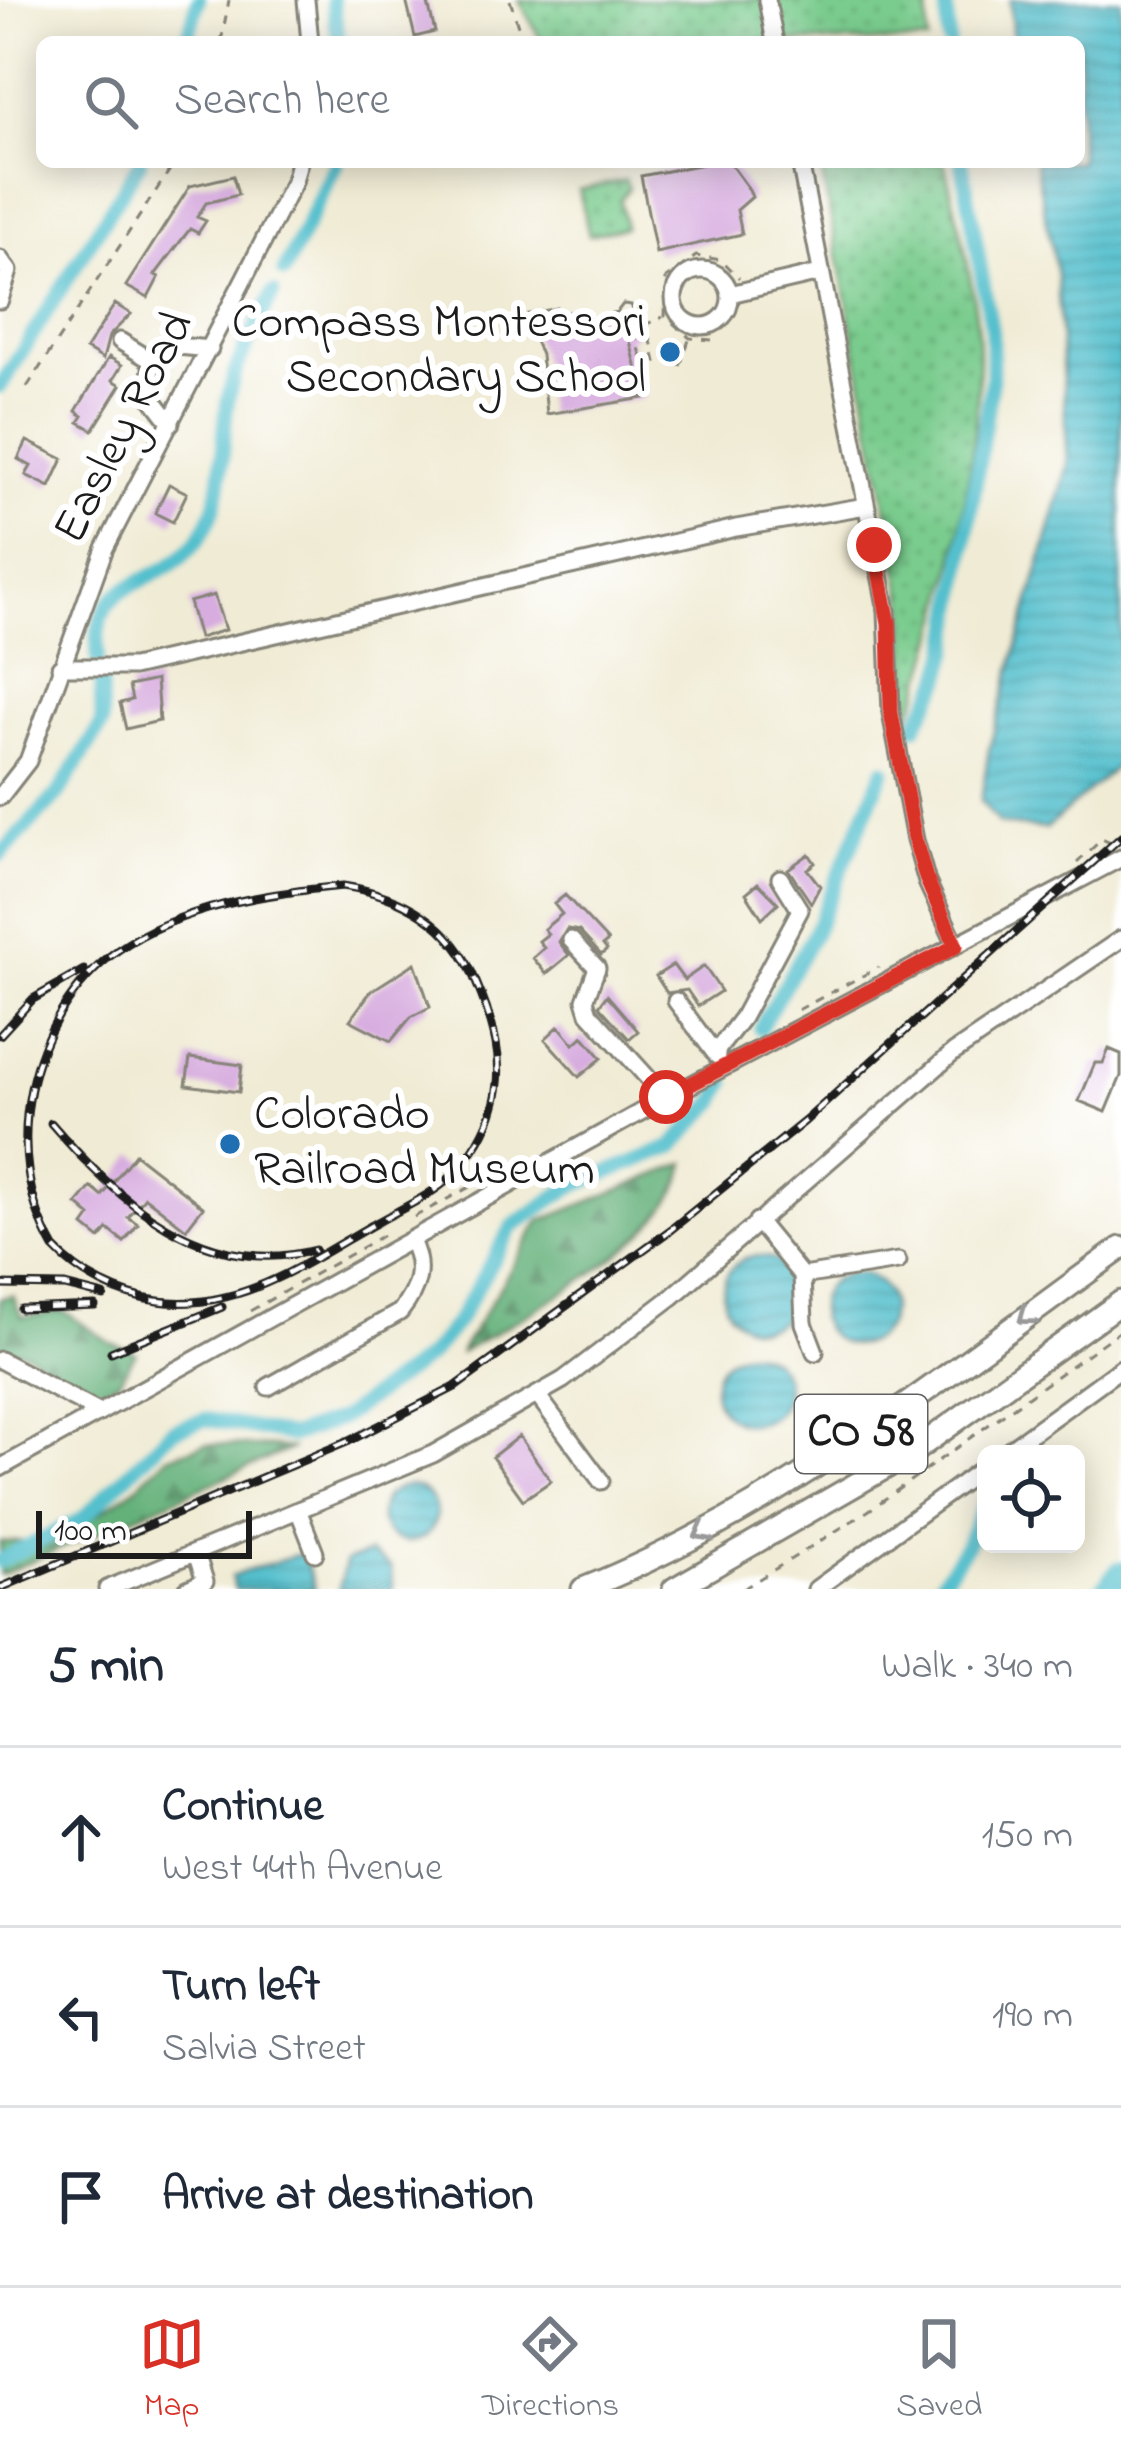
<!DOCTYPE html>
<html lang="en">
<head>
<meta charset="utf-8">
<style>
  :root { --surface:#fff; --page:#f6f6f7; --text:#1f2937; --muted:#747a83; --line:#e0e1e3; --accent:#d93025 }
  body { margin:0; font-family:"Indie Flower",sans-serif; background:var(--page); color:var(--text) }
  .controls { position:absolute; right:36px; bottom:36px; display:grid; overflow:hidden; border-radius:18px; box-shadow:0 6px 30px #0003 }
  .controls button { width:108px; height:108px; display:grid; place-items:center; padding:0; border:0; border-bottom:3px solid var(--line); background:var(--surface); color:var(--text); font:60px sans-serif }
  .scale { position:absolute; left:36px; bottom:30px; width:216px; box-sizing:border-box; padding-left:12px; border:6px solid #1c1c1c; border-top:0; font-size:33px; line-height:42px; white-space:nowrap; color:#1c1c1c; -webkit-text-stroke:9px #fff; paint-order:stroke }
  .stop { position:absolute; width:36px; height:36px; margin:-27px; border:9px solid #d93025; border-radius:50%; background:#fff }
  .stop.end { background:#d93025; border-color:#fff; box-shadow:0 3px 12px #0008 }
  .list { margin:0; padding:0; list-style:none }
  h2 { display:flex; justify-content:space-between; align-items:center; height:156px; margin:0; padding:0 48px; font-size:51px }
  h2 small { font-size:39px; font-weight:400; color:var(--muted) }
  .list li { display:grid; grid-template-columns:78px 1fr auto; gap:36px; align-items:center; box-sizing:border-box; height:180px; padding:0 48px; border-top:3px solid var(--line) }
  .list b { display:block; font-size:45px; white-space:nowrap }
  .list p { margin:0; font-size:39px; white-space:nowrap; color:var(--muted) }
  .list em { font-size:39px; font-style:normal; color:var(--muted) }
  .icon { flex:none; width:66px; height:66px; fill:none; stroke:currentColor; stroke-width:2; stroke-linecap:round; stroke-linejoin:round }
  .map { position:relative; flex:none; width:1121px; height:1589px; overflow:hidden }
  .search { position:absolute; background:var(--surface); box-shadow:0 6px 30px #0003; left:36px; right:36px; top:36px; height:132px; display:flex; align-items:center; gap:30px; box-sizing:border-box; padding:0 42px; border-radius:18px; color:var(--muted); font-size:45px }
  .sheet { height:696px; background:var(--surface) }
  nav { display:flex; justify-content:space-around; align-items:center; box-sizing:border-box; height:168px; border-top:3px solid var(--line); background:var(--surface); font-size:33px; color:var(--muted) }
  nav a { display:grid; justify-items:center; gap:6px }
  nav .on { color:var(--accent) }
  .map>svg:first-child { display:block }
  .grass { fill:url(#grass-dots); stroke:#4b7455; stroke-width:3 }
  .forest { fill:url(#forest-firs); stroke:#40664a; stroke-width:3 }
  .water { fill:url(#water-rules); stroke:#386e74; stroke-width:3 }
  .lines { fill:none; stroke-linecap:round; stroke-linejoin:round }
  .canal { stroke:#54c0cd; stroke-width:15 }
  .river { stroke:#54c0cd; stroke-width:27 }
  .building { fill:#d7acdf }
  .minor-casing { stroke:#868478; stroke-width:21 }
  .highway-casing { stroke:#868478; stroke-width:27 }
  .path { stroke:#868478; stroke-width:3; stroke-dasharray:9 9; stroke-linecap:butt }
  .minor { stroke:#fff; stroke-width:15 }
  .highway { stroke:#fff; stroke-width:21 }
  .rail-casing { stroke:#1c1c1c; stroke-width:9 }
  .rail { stroke:#fff; stroke-width:4.5; stroke-dasharray:14; stroke-linecap:butt }
  .oneway { stroke:#999 }
  .route { stroke:#d93025; stroke-width:15 }
  .poi-dot { fill:#1f6fb2; stroke:#fff; stroke-width:4.5 }
  .labels { text-anchor:middle; dominant-baseline:central; stroke-width:12; stroke-linejoin:round; paint-order:stroke }
  .shield { fill:#fff; stroke:#606060; stroke-width:3 }
  .shield-label { font-size:45px; font-weight:bold; fill:#1c1c1c }
  .poi-label { font-size:48px; fill:#1c1c1c; stroke:#fff; text-anchor:end }
  .street-label { font-size:48px; fill:#1c1c1c; stroke:#fff }
</style>
</head>
<body>
<div class="map">
<svg width="1121" height="1589" viewBox="0 0 1121 1589">
  <defs>
    <pattern id="grass-dots" width="8" height="8" patternUnits="userSpaceOnUse" patternTransform="scale(3)"><rect width="8" height="8" fill="#7acc8e"/><path d="M2 2h.1M6 6h.1" fill="none" stroke="#69af7a" stroke-width="1.8" stroke-linecap="round"/></pattern>
    <pattern id="forest-firs" width="22" height="20" patternUnits="userSpaceOnUse" patternTransform="scale(3)"><rect width="22" height="20" fill="#63b079"/><path d="M5 1l3.5 6h-7zM16 11l3.5 6h-7z" fill="#518e62"/></pattern>
    <pattern id="water-rules" width="6" height="5" patternUnits="userSpaceOnUse" patternTransform="scale(3)"><rect width="6" height="5" fill="#54c0cd"/><path d="M0 2.5h6" fill="none" stroke="#49a4af"/></pattern>
  </defs>
  <rect width="100%" height="100%" fill="#fff"/>
  <filter id="ink" filterUnits="userSpaceOnUse"><feTurbulence type="fractalNoise" baseFrequency=".00833" numOctaves="2"/><feDisplacementMap in="SourceGraphic" scale="24" xChannelSelector="R" yChannelSelector="G"/><feConvolveMatrix kernelMatrix="1 2 1 2 8 2 1 2 1" color-interpolation-filters="sRGB"/></filter>
  <filter id="wash" filterUnits="userSpaceOnUse"><feTurbulence type="fractalNoise" baseFrequency=".004" numOctaves="4" result="noise"/><feDisplacementMap in="SourceGraphic" scale="48" xChannelSelector="R" yChannelSelector="G"/><feGaussianBlur stdDeviation="2.7" result="paint"/><feColorMatrix in="noise" values="0 0 0 0 0 0 0 0 0 0 0 0 0 0 0 0 0 1.4 0 .05"/><feComposite in="paint" operator="in"/></filter>
  <g filter="url(#wash)">
    <rect width="100%" height="100%" fill="#f0ebd4"/>
    <path class="grass" d="M519,0h408l1,42h-386z
      M820,162h124c13,53 27,108 33,162 11,91 -31,312 -69,395l-2,-110z
      M625,180l4,8 -9,12 5,27 -36,8 -10,-45z"/>
    <path class="forest" d="M686,1163c-14,81 -160,149 -227,191l81,-133z
      M13,1296l9,21 42,-6 45,31 27,11 -17,27 -21,13 -73,-41 -25,-4v-50z
      M205,1444l88,4 -293,127v-33l58,-1 73,-50 36,-34z"/>
    <path class="water" d="M1010,0h111v762l-75,67 -47,-5 -18,-23 8,-52 79,-284 -11,-190 -22,-113h44v-120h-66z
      M723 1292a36 36 0 1 1 72 0a36 36 0 1 1-72 0Z
      M819 1309a36 36 0 1 1 72 0a36 36 0 1 1-72 0Z
      M714 1388a36 36 0 1 1 72 0a36 36 0 1 1-72 0Z
      M380 1514a28 28 0 1 1 56 0a28 28 0 1 1-56 0Z
      M303,1553l12,36h-80l-4,-13z
      M369,1553l22,14 2,22h-54l6,-27z"/>
    <g class="lines">
      <path class="canal" d="M332,0l7,42
        M946,0l3,42
        M187,42l11,-42
        M284,272l53,-110
        M0,387l140,-225
        M98,659c-8,-91 60,-62 102,-122 29,-42 19,-95 29,-143 7,-33 29,-70 44,-101
        M915,727l25,-45 9,-31 43,-273v-45l-30,-171
        M0,855l59,-62 43,-69 -1,-42
        M760,1028l54,-95 70,-163
        M0,1561l82,-42 91,-89 33,-11 86,17 50,-18 87,-62 27,-33 56,-96 57,-39 103,-41 45,-47 8,-18
        M936,1589l30,-43 20,-46"/>
      <path class="river" d="M1109,1589l12,-15"/>
    </g>
    <g id="blocks">
      <path class="building" d="M406,0h21l8,32 -20,5z
        M714,162h15l19,26 4,9 -15,13 5,24 -86,19 -15,-77z
        M233,176l5,19 -32,8 -9,14 9,4 -8,12 -8,-4 -7,9 -28,37 4,2 -11,21 -22,-12 64,-100z
        M115,304l16,10 -22,22 -6,23 -17,-10z
        M623,304l8,1 4,9v22l-6,1 15,61 -97,16 -6,-59 -17,-40 32,-7 1,7 15,-4 3,10 42,-9z
        M109,357l13,8 -9,15 8,5 -28,45 -14,-8 4,-6 -7,-5z
        M27,441l36,18 -13,28 -24,-12 5,-9 -13,-7z
        M169,484l18,9 -14,29 -18,-9z
        M214,595l11,35 -26,8 -10,-36z
        M156,680l3,41 -33,8 -6,-26 12,-3 -3,-14z
        M809,854l6,9 -8,6 13,17 -9,17 -23,-34z
        M758,883l20,20 -16,15 -16,-25z
        M565,895l43,46 -5,4 4,5 -6,5 -22,-24 -12,-2 -8,13 10,13 -23,19 -13,-16 11,-10 -5,-7 9,-7 -4,-5 18,-15 -8,-10z
        M415,963l15,44 -19,10 -20,24 -41,-21 21,-29z
        M673,965l11,15 20,-14 17,25 -23,15 -11,-16 -20,3 -11,-17z
        M607,995l31,36 -9,8 -30,-33z
        M559,1026l15,18 9,-8 19,22 -23,19 -34,-38z
        M1109,1049l12,5v22l-15,36 -27,-11 16,-38h8z
        M190,1058l52,7 -3,27 -53,-7z
        M135,1154l68,53 -17,22 -41,-32 -17,20 10,7 -14,18 -16,-13 -8,10 -16,-13 7,-10 -14,-12 14,-17 11,9z
        M519,1436l32,45 -28,19 -31,-43z"/>
    </g>
  </g>
  <g filter="url(#ink)">
    <use href="#blocks" fill-opacity="0" stroke="#868478" stroke-width="3"/>
    <g class="lines">
      <defs>
        <path id="minor" d="M306,0l4,42
          M767,0l8,42
          M800,162l87,449 4,102 24,127 12,42 29,63
          M0,259l9,12 -9,29
          M674 298a28 28 0 1 1 56 0a28 28 0 1 1-56 0Z
          M730,294l90,-21
          M120,341l32,20
          M171,423l-23,-30 4,-32 25,-15 33,3
          M60,667h73l603,-139 130,-22
          M0,797l28,-36 77,-213 189,-366 5,-20
          M571,940l26,28 -12,32 4,13 77,85
          M676,1001l41,55
          M715,1053l27,-35 58,-108 -20,-32
          M757,1221l45,55 2,47 11,29
          M802,1276l96,-15
          M0,1360l100,53
          M268,1387l132,-75c18,-23 25,-44 11,-71
          M538,1396l63,85
          M1003,1454l118,-86
          M0,1468l666,-370 455,-240
          M299,1512l16,41
          M107,1589l326,-135 130,-74 109,-83 281,-244 168,-114
          M187,1589l18,-8 -9,-28
          M816,1589l170,-123"/>
        <path id="highway" d="M583,1589c198,-79 366,-217 538,-341
          M674,1589l240,-138 207,-149"/>
      </defs>
      <use href="#minor" class="minor-casing"/>
      <use href="#highway" class="highway-casing"/>
      <path class="path" d="M510,0l13,42
        M221,42l8,-42
        M634,331l11,37 12,-2 -10,-42 16,-7
        M712,340l-22,-2 -25,-22 1,-38 30,-22 26,4 17,18
        M680,366l9,-26
        M27,387l148,-225
        M1077,863l25,-24 13,6
        M798,1010l81,-43
        M414,1217l106,-57
        M250,1311l139,-79
        M743,1589l125,-78 253,-181"/>
      <use href="#minor" class="minor"/>
      <use href="#highway" class="highway"/>
      <defs>
        <path id="rail" d="M343,886c60,9 110,38 133,96 17,40 30,80 18,123 -7,26 -23,51 -41,70 -22,21 -51,33 -77,48 -68,38 -136,89 -218,78 -38,-5 -78,-25 -104,-53 -54,-93 -29,-231 64,-298 63,-44 150,-57 225,-64z
          M0,1035l33,-36 51,-29
          M51,1123c68,79 152,156 264,127
          M0,1285l65,1 39,10
          M21,1309l74,-3
          M111,1352l111,-45
          M0,1588l349,-147 106,-54 214,-156 136,-110 316,-284"/>
      </defs>
      <use href="#rail" class="rail-casing"/>
      <use href="#rail" class="rail"/>
    </g>
    <defs><path id="oneway-chevron" d="M-2-3.5L2.5 0L-2 3.5" fill="none" stroke-width="1.6" stroke-linecap="round" stroke-linejoin="round" transform="scale(3)"/></defs>
    <g class="oneway">
      <use href="#oneway-chevron" transform="translate(1026 1317) rotate(144)"/>
      <use href="#oneway-chevron" transform="translate(702 1533) rotate(152)"/>
    </g>
  </g>
  <g class="lines" filter="url(#ink)">
    <path class="route" d="M666,1097l290,-151 -30,-68 -11,-38 -24,-127 -2,-90 -15,-78"/>
  </g>
  <g class="poi-dot">
    <circle cx="670" cy="352" r="12"/>
    <circle cx="230" cy="1144" r="12"/>
  </g>
  <g class="labels">
    <rect class="shield" x="795" y="1395" width="132" height="78" rx="9"/>
    <g class="shield-label">
      <text x="861" y="1434">CO 58</text>
    </g>
    <g class="poi-label">
      <text x="646" y="324">Compass Montessori<tspan x="646" dy="55">Secondary School</tspan></text>
      <text x="254" y="1116" text-anchor="start">Colorado<tspan x="254" dy="55">Railroad Museum</tspan></text>
    </g>
    <g class="street-label">
      <text transform="translate(125 428) rotate(-63)">Easley Road</text>
    </g>
  </g>
</svg>
<div class="controls">
<button><svg class="icon" aria-label="locate" viewBox="0 0 24 24"><circle cx="12" cy="12" r="6"/><path d="M12 2v4M12 18v4M2 12h4M18 12h4"/></svg></button>
</div>
<div class="scale">100 m</div>
<div class="stop" style="left:666px;top:1097px"></div>
<div class="stop end" style="left:874px;top:545px"></div>
<div class="search"><svg class="icon" aria-label="search" viewBox="0 0 24 24"><circle cx="10" cy="10" r="6"/><path d="M15 15l6 6"/></svg>Search here</div>
</div>
<section class="sheet">
<h2>5 min<small>Walk · 340 m</small></h2>
<ul class="list">
<li><svg class="icon" aria-label="ahead" viewBox="0 0 24 24"><path d="M12 20V5M6 11l6-6 6 6"/></svg><div><b>Continue</b><p>West 44th Avenue</p></div><em>150 m</em></li>
<li><svg class="icon" aria-label="left" viewBox="0 0 24 24"><path d="M17 20v-9H6M10 6l-5 5 5 5"/></svg><div><b>Turn left</b><p>Salvia Street</p></div><em>190 m</em></li>
<li><svg class="icon" aria-label="arrive" viewBox="0 0 24 24"><path d="M6 21V4h12l-3 4 3 4H6"/></svg><div><b>Arrive at destination</b></div></li>
</ul>
</section>
<nav>
<a class="on"><svg class="icon" aria-label="map" viewBox="0 0 24 24"><path d="M3 6l6-2 6 2 6-2v14l-6 2-6-2-6 2zM9 4v14M15 6v14"/></svg>Map</a>
<a><svg class="icon" aria-label="directions" viewBox="0 0 24 24"><path d="M12 3l9 9-9 9-9-9zM9 14v-3h6M13 9l2 2-2 2"/></svg>Directions</a>
<a><svg class="icon" aria-label="saved" viewBox="0 0 24 24"><path d="M7 4h10v16l-5-4-5 4z"/></svg>Saved</a>
</nav>
</body>
</html>
